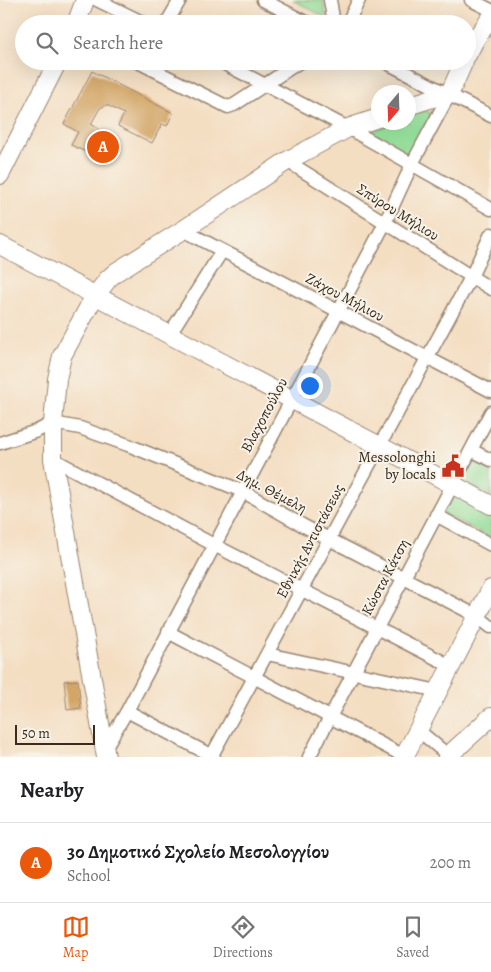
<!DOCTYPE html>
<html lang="en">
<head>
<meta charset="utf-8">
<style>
  :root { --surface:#fff; --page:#f6f6f6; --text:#202124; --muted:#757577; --line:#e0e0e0; --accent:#ea580c }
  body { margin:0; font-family:Alegreya,serif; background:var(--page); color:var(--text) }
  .compass { position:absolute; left:371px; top:85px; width:45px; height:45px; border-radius:50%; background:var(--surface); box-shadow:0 5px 20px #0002; rotate:199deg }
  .scale { position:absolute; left:15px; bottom:12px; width:80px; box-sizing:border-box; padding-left:5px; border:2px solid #3b2a1e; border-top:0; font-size:14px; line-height:18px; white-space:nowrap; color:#3b2a1e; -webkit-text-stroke:4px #f7f3e8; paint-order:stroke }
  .you { position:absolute; left:309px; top:385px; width:18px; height:18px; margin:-12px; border:4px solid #fff; border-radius:50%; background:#1a73e8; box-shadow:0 0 0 8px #1a73e833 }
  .badge { display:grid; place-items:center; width:32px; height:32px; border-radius:50%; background:var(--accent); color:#fff; font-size:16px; font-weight:700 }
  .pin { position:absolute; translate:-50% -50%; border:2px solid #fff; box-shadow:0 1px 5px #0006 }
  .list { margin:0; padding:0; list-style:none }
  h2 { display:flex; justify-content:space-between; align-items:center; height:65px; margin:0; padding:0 20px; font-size:21px }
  h2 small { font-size:16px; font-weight:400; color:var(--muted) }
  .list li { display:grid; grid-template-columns:32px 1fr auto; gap:15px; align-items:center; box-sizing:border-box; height:80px; padding:0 20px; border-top:1px solid var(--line) }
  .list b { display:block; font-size:19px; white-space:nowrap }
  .list p { margin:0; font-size:16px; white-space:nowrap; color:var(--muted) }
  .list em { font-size:16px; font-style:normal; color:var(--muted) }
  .icon { flex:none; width:28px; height:28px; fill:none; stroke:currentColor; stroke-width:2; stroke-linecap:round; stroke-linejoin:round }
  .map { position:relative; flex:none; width:491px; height:757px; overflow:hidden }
  .search { position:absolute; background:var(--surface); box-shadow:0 5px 20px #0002; left:15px; right:15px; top:15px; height:55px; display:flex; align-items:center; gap:12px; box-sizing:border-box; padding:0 18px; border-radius:28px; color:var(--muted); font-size:19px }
  .sheet { height:145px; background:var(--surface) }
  nav { display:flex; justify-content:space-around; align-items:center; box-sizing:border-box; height:70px; border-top:1px solid var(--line); background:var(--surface); font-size:14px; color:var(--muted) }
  nav a { display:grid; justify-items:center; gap:2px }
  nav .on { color:var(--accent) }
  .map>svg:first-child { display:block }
  .green { fill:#92dc98; stroke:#66835b }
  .building { fill:#d3a667 }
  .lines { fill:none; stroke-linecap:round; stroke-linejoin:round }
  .street-casing { stroke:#988470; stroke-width:15 }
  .secondary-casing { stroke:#988470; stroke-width:20 }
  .street { stroke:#fff; stroke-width:12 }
  .secondary { stroke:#fff; stroke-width:18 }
  .labels { text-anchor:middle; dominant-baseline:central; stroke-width:4; stroke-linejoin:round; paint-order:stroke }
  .street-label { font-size:15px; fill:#3b2a1e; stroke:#f7f3e8 }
  .poi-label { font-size:15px; fill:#3b2a1e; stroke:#f7f3e8; text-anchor:end }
</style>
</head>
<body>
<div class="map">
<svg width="491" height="757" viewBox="0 0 491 757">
  <rect width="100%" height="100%" fill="#f7f3e8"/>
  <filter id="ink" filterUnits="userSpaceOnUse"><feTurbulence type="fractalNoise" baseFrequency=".02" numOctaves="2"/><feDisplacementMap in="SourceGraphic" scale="10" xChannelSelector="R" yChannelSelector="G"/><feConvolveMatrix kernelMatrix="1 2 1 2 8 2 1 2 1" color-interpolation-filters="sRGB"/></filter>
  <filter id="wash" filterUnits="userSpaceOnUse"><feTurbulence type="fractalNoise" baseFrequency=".0096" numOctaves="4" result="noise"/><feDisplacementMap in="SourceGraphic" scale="20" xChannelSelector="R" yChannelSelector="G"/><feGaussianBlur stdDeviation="1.12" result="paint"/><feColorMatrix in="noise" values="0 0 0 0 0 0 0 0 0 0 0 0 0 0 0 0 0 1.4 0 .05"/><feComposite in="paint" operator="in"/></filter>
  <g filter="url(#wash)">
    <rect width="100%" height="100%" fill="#f4dec2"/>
    <path class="green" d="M293,0h30l3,16 -1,1z
      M424,110l5,2 2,6 -20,38 -40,-22v-3l21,-8 16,-1 1,-6z
      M473,456l18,10v30l-31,-16z
      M454,491l37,20v27l-49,-25z"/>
    <g id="blocks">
      <path class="building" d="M92,71l81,42 -6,13 -5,-2 -10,19 -34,-17 6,-12 -17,-9 -7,3 -9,16 8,5 -11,24 -17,-8 7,-13 -14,-8z
        M78,680l3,28 -14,2 -3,-29z"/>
    </g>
  </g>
  <g filter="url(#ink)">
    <use href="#blocks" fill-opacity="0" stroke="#988470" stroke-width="1"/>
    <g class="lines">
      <defs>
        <path id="street" d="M97,0l49,24
          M263,0l46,24
          M330,0l4,24
          M471,0l20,10
          M166,24l14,-24
          M347,24l12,-24
          M136,61l92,46 6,-2 67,-44
          M219,61l129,67 143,81
          M383,61l108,55
          M287,161l204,128
          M183,230l308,161
          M169,335l53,-84
          M0,443l37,-12 16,-8 27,5 48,17 114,46 60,34 175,91 14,11
          M471,450l20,10
          M53,459l161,86 237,121
          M436,515l55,30
          M168,632l236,124
          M267,654l171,37
          M127,711l87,46
          M418,730l32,27
          M105,748l22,-37 258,-488 27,-59 37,-69
          M211,757l260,-480 20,-43
          M309,757l182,-345"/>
        <path id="secondary" d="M76,24l9,-24
          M467,55l9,-17 15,-20
          M408,106l31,-10 10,-1 15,-34
          M0,175l58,-114
          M0,245l491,260
          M106,757l-53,-298v-36l4,-44 5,-23 31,-57 15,-20 8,-7 67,-42 104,-69 61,-33 30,-10
          M404,757l87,-168
          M447,757l44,-40"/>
      </defs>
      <use href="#street" class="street-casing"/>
      <use href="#secondary" class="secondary-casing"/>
      <use href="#street" class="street"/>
      <use href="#secondary" class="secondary"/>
    </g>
  </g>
  <defs>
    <symbol id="civic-bare" viewBox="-9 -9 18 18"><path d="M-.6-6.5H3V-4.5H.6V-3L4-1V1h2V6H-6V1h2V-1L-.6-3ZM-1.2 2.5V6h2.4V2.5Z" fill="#c8321e" stroke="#f7f3e8" stroke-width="2.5" paint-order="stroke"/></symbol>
  </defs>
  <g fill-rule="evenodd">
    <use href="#civic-bare" x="437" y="450" width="32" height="32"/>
  </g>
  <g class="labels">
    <g class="street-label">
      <text transform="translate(398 212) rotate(32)">Σπύρου Μήλιου</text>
      <text transform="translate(345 297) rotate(28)">Ζάχου Μήλιου</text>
      <text transform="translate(264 415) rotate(-62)">Βλαχοπούλου</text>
      <text transform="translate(272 491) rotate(28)">Δημ. Θέμελη</text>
      <text transform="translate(310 541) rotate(-62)">Εθνικής Αντιστάσεως</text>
      <text transform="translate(385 577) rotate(-62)">Κώστα Κάτση</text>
    </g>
    <g class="poi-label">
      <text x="436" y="457">Messolonghi<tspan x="436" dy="17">by locals</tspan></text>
    </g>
  </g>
</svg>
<svg class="compass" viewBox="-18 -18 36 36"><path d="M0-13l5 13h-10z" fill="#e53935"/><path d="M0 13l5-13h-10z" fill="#757577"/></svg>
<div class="scale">50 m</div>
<div class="you"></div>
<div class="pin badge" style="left:103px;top:147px">A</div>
<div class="search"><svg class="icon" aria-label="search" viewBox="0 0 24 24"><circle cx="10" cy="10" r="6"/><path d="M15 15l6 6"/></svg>Search here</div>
</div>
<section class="sheet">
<h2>Nearby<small></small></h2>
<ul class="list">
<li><span class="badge">A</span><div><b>3ο Δημοτικό Σχολείο Μεσολογγίου</b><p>School</p></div><em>200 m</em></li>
</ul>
</section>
<nav>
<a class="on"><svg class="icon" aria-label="map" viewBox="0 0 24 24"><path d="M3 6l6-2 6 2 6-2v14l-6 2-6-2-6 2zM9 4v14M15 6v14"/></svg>Map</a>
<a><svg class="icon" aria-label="directions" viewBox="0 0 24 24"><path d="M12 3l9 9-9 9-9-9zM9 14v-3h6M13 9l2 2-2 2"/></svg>Directions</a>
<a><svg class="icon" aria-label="saved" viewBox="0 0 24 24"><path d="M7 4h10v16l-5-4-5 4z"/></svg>Saved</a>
</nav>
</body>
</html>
